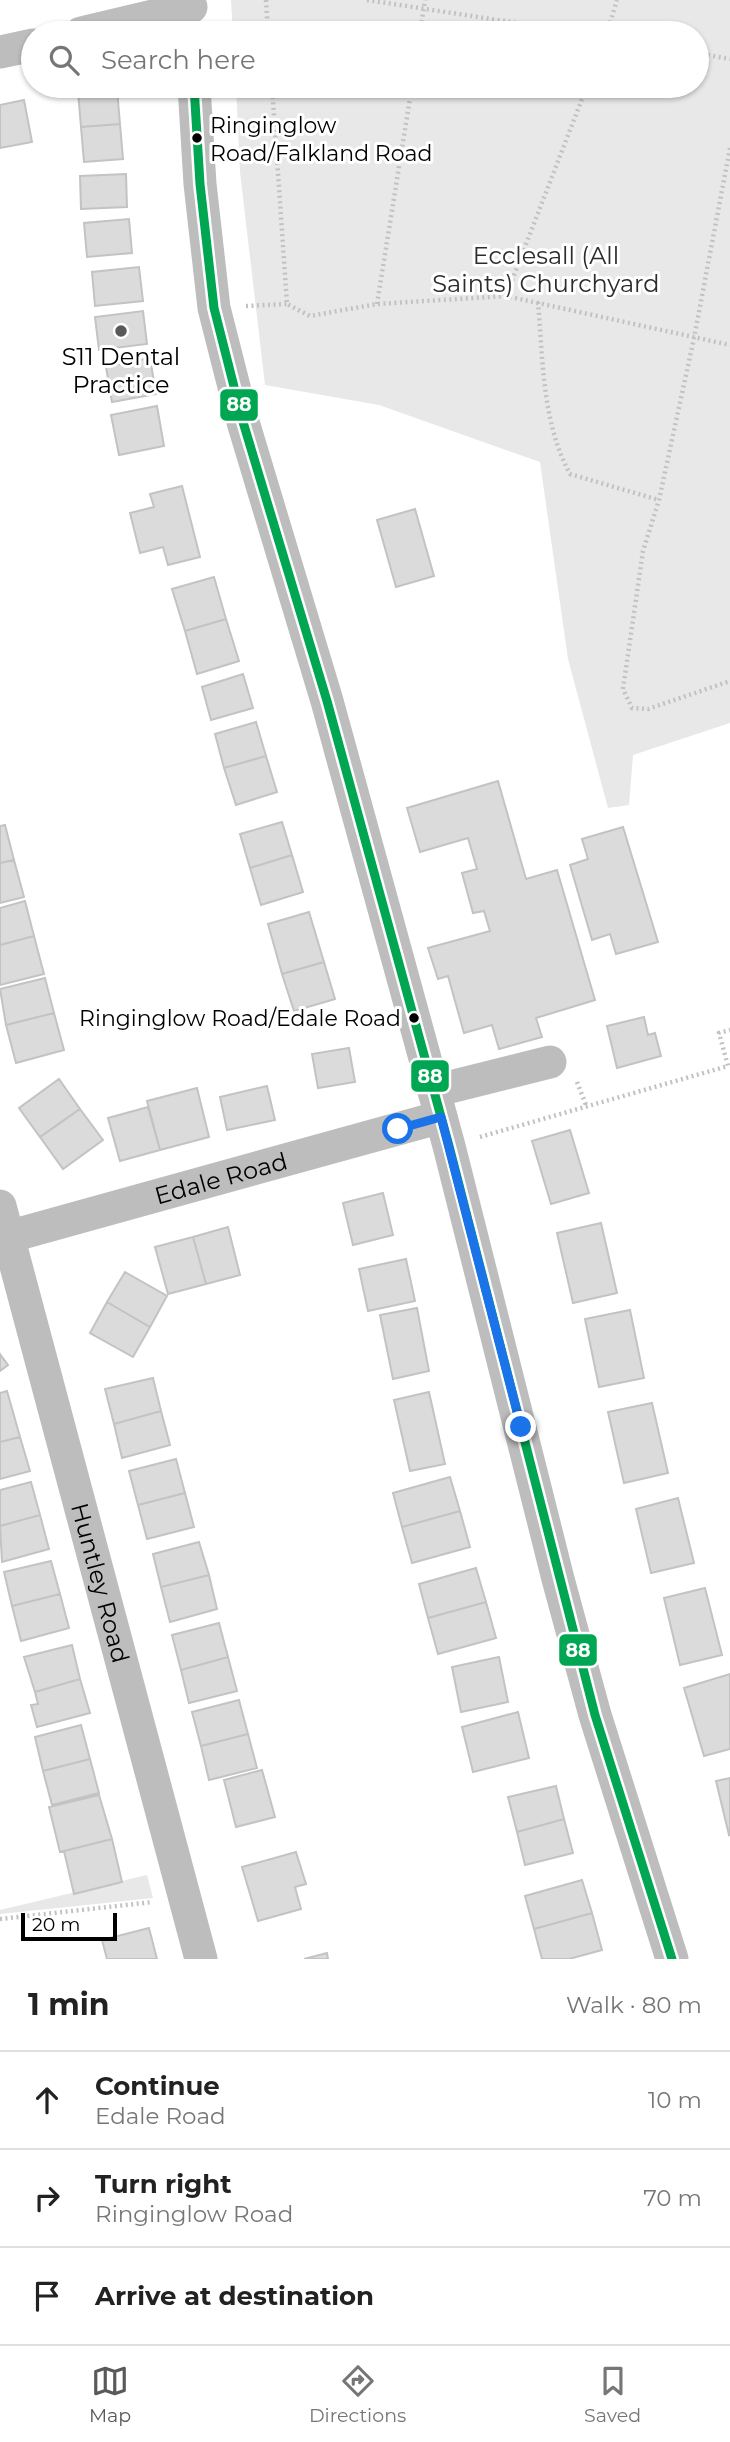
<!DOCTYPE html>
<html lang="en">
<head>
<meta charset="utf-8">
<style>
  :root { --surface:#fff; --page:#f6f6f6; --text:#222; --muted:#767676; --line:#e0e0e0; --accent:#595959 }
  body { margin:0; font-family:Montserrat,sans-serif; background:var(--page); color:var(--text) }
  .scale { position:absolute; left:21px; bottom:18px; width:96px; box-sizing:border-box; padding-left:7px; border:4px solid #000; border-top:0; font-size:19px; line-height:24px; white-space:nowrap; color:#000; -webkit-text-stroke:5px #fff; paint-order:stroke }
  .stop { position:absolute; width:21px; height:21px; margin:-16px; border:5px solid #1a73e8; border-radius:50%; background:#fff }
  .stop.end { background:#1a73e8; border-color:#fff; box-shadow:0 2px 7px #0008 }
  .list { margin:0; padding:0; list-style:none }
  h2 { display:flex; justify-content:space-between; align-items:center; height:91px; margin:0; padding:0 28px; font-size:30px }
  h2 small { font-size:23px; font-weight:400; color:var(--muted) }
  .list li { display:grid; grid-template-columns:46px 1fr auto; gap:21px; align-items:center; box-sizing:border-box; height:98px; padding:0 28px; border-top:2px solid var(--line) }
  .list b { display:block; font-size:26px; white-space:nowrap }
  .list p { margin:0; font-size:23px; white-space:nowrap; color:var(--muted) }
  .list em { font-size:23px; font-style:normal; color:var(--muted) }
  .icon { flex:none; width:38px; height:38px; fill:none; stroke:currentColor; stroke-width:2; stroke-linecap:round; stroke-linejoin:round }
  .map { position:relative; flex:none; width:730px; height:1959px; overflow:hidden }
  .search { position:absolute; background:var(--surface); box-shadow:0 2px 5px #0004; left:21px; right:21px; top:21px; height:77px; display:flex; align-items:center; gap:18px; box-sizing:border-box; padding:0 24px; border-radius:38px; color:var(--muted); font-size:26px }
  .sheet { height:385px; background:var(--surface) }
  nav { display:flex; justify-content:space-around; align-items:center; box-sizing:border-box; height:98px; border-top:2px solid var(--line); background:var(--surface); font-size:19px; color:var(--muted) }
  nav a { display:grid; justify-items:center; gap:4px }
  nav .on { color:var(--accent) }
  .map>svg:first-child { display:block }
  .green { fill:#e8e8e8 }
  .building { fill:#dbdbdb; stroke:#c3c3c3; stroke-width:2 }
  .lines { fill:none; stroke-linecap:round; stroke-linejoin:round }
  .path { stroke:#c2c2c2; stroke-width:4.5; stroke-dasharray:2 3.5; stroke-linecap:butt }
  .minor { stroke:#bdbdbd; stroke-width:33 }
  .bus-1-casing { stroke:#fff; stroke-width:14 }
  .bus-1 { stroke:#00a651; stroke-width:9 }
  .route { stroke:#1a73e8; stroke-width:9 }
  .bus-dot { fill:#000; stroke:#fff; stroke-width:2.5 }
  .poi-dot { fill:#595959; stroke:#fff; stroke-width:2.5 }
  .labels { text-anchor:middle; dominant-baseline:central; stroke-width:6; stroke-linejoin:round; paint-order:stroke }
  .bus-label { font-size:22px; fill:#000; stroke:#fff; text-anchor:start }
  .park-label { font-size:24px; fill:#2c2c2c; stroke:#fff }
  .poi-label { font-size:24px; fill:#000; stroke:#fff }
  .street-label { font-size:24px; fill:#000; stroke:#fff }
  .line-badge { stroke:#fff; stroke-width:2.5 }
  .badge-label { font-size:19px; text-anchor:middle; font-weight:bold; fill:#fff }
</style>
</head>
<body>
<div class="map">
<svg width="730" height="1959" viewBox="0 0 730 1959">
  <rect width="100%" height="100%" fill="#fff"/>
  <path class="green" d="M231,0h499v723l-97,32 -4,50 -21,3 -40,-149 -28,-197 -161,-57 -114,-20 -25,-213 -4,-86h461v-53h-464z
    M147,1875l6,23 -153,16v-4z"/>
  <path class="building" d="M117,89l3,35 -39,3 -3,-35z
    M24,100l8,42 -32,6v-43z
    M120,124l3,35 -39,3 -3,-35z
    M126,174l1,33 -46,2 -1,-33z
    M129,219l3,34 -45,4 -3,-34z
    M139,267l4,34 -48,5 -3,-34z
    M143,311l4,33 -48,6 -4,-33z
    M150,358l6,36 -44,8 -6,-35z
    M157,406l7,40 -45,9 -8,-40z
    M182,486l18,71 -32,8 -5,-18 -23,6 -10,-40 24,-6 -4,-13z
    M415,509l19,67 -38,11 -19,-67z
    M214,577l12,42 -41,12 -13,-42z
    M226,619l13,42 -42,13 -12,-43z
    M243,674l10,34 -42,12 -9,-33z
    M256,722l10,34 -42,12 -9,-34z
    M266,756l11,36 -41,13 -12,-37z
    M498,781l28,98 31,-9 38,130 -59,18 6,19 -43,12 -7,-24 -28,8 -16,-57 -10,3 -10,-31 62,-17 -6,-20 -11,2 -11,-40 15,-4 -9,-31 -48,14 -13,-44z
    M282,822l10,33 -42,13 -10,-34z
    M5,825l9,35 -14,3v-37z
    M623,827l35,115 -42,12 -6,-20 -18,6 -22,-75 18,-6 -6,-20z
    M292,855l11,37 -42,13 -11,-37z
    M14,860l10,37 -24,6v-40z
    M25,901l9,35 -34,9v-37z
    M309,912l15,50 -42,12 -14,-50z
    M34,936l10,38 -44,11v-40z
    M324,962l11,37 -41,12 -12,-37z
    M45,978l9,35 -48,12 -6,-36z
    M54,1013l10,37 -48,13 -10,-38z
    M644,1017l4,18 7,-2 6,23 -44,12 -10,-42z
    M349,1048l6,34 -37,6 -6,-34z
    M59,1079l21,30 -40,28 -21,-29z
    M267,1086l8,34 -48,10 -7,-33z
    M197,1088l12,49 -49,13 -13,-49z
    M148,1107l12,43 -40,11 -12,-43z
    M80,1109l23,31 -40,29 -23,-32z
    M570,1130l19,63 -38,11 -19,-63z
    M383,1193l10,42 -40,10 -10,-42z
    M601,1223l16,70 -44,10 -16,-70z
    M228,1227l12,48 -34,9 -13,-47z
    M193,1237l13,47 -38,10 -13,-47z
    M406,1259l9,42 -47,10 -9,-42z
    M125,1272l42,24 -17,31 -43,-25z
    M107,1302l43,25 -17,30 -43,-24z
    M417,1308l12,63 -36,8 -13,-64z
    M630,1310l14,68 -45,9 -14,-68z
    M0,1354l8,11 -8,6z
    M153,1378l8,33 -47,13 -9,-35z
    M7,1391l13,46 -20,5v-49z
    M429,1392l16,72 -35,7 -16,-71z
    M652,1403l16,70 -44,10 -16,-71z
    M161,1411l9,34 -48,13 -8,-34z
    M20,1437l10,34 -30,8v-37z
    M176,1459l9,34 -47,12 -9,-34z
    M450,1477l10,34 -58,16 -9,-34z
    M31,1482l9,33 -40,11v-36z
    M185,1493l9,34 -47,12 -9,-34z
    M678,1498l16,65 -43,10 -15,-64z
    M460,1511l10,36 -58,16 -10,-36z
    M40,1515l9,34 -47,13 -2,-36z
    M199,1542l10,33 -48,12 -8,-33z
    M51,1561l9,33 -48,12 -8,-34z
    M476,1568l10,34 -58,16 -9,-34z
    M209,1575l8,34 -47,13 -9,-35z
    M705,1588l17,67 -42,10 -16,-67z
    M60,1594l9,34 -48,13 -9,-35z
    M486,1602l10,36 -58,16 -10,-36z
    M219,1623l9,34 -47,13 -9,-35z
    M72,1645l8,34 -45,13 -11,-35z
    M228,1657l9,34 -48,12 -8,-33z
    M499,1657l9,45 -47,10 -9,-45z
    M730,1674v75l-26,7 -20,-68z
    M80,1679l10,34 -53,14 -6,-22 7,-1 -3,-12z
    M239,1700l9,34 -47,12 -9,-34z
    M518,1712l11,46 -56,14 -11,-45z
    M81,1725l9,34 -47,12 -8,-34z
    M248,1734l9,34 -48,12 -8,-34z
    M90,1759l9,34 -47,12 -9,-34z
    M262,1770l13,47 -39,10 -12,-47z
    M730,1778v56l-1,1 -13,-54z
    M556,1786l8,33 -47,13 -9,-35z
    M99,1795l13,44 -52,13 -11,-45z
    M564,1819l9,34 -48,12 -8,-33z
    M112,1839l10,43 -48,12 -10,-43z
    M296,1852l10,32 -11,3 6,22 -43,12 -16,-54z
    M582,1880l10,33 -58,16 -9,-33z
    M592,1913l10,37 -33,9h-27l-8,-30z
    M149,1928l8,31h-50l-5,-19z
    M327,1953l1,6h-24z"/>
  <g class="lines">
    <path class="path" d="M266,0l2,33
      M367,0l216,33
      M420,33l5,-33
      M607,33l10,-33
      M697,53l33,6
      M272,86l15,218 23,12 67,-12 129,-8 224,49
      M730,148l-36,190 -35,162 -16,51 -20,138 9,19 16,1 82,-28
      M506,296l81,-210
      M538,302c5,58 4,120 32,172l89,26
      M377,304l35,-218
      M246,306l41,-2
      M577,1082l9,23
      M480,1137l248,-71 -9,-33 11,-3
      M0,1919l153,-17"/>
    <g class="minor">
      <path d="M81,33l110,-26"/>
      <path d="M0,52l33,-7"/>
      <path d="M194,86l6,98 14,124 29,114 84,279 122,445 109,433 37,136 77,244"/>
      <path d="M434,1091l116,-29"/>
      <path id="s1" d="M0,1206l201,753"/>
      <path id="s2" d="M0,1239l441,-122"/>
    </g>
    <defs>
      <path id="bus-1" d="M194,86l6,98 14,124 29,114 84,279 122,445 146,569 77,244"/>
    </defs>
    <use href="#bus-1" class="bus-1-casing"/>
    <use href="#bus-1" class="bus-1"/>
  </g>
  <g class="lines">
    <path class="route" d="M398,1129l43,-12 80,310"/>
  </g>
  <g class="bus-dot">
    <circle cx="197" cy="138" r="6"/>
    <circle cx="414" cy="1018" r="6"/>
  </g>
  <circle class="poi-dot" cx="121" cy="331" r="7"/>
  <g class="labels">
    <g class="bus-label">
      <text x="210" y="125">Ringinglow<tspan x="210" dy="28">Road/Falkland Road</tspan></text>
      <text x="401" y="1018" text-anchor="end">Ringinglow Road/Edale Road</text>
    </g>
    <g class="park-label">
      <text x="546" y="255">Ecclesall (All<tspan x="546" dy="28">Saints) Churchyard</tspan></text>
    </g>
    <g class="poi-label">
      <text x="121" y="356">S11 Dental<tspan x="121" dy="28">Practice</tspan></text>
    </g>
    <g class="street-label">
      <text stroke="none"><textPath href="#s2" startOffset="229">Edale Road</textPath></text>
      <text stroke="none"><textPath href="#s1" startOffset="390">Huntley Road</textPath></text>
    </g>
  </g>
  <g class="line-badge">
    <rect x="219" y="388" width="40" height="34" rx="7" fill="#00a651"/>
    <rect x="410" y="1059" width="40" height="34" rx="7" fill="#00a651"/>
    <rect x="558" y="1633" width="40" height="34" rx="7" fill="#00a651"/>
  </g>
  <g class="badge-label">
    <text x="239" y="411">88</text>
    <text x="430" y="1083">88</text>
    <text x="578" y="1657">88</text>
  </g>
</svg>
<div class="scale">20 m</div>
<div class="stop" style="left:398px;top:1129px"></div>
<div class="stop end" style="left:521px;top:1427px"></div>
<div class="search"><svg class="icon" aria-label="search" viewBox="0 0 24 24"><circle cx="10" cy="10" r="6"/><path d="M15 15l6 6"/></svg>Search here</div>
</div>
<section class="sheet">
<h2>1 min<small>Walk · 80 m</small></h2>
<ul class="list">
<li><svg class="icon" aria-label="ahead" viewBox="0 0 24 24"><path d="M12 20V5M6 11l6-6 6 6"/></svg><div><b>Continue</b><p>Edale Road</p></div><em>10 m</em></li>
<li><svg class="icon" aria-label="right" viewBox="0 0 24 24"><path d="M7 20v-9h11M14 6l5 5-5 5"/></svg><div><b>Turn right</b><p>Ringinglow Road</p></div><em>70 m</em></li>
<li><svg class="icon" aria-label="arrive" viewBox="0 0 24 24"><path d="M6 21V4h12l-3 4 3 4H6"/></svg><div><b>Arrive at destination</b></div></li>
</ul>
</section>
<nav>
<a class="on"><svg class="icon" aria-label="map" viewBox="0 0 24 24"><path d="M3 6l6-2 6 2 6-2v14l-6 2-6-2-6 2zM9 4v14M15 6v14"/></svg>Map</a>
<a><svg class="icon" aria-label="directions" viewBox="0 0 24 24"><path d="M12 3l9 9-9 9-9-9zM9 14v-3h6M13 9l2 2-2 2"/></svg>Directions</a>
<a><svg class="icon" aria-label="saved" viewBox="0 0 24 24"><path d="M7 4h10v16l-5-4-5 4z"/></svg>Saved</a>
</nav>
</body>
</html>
